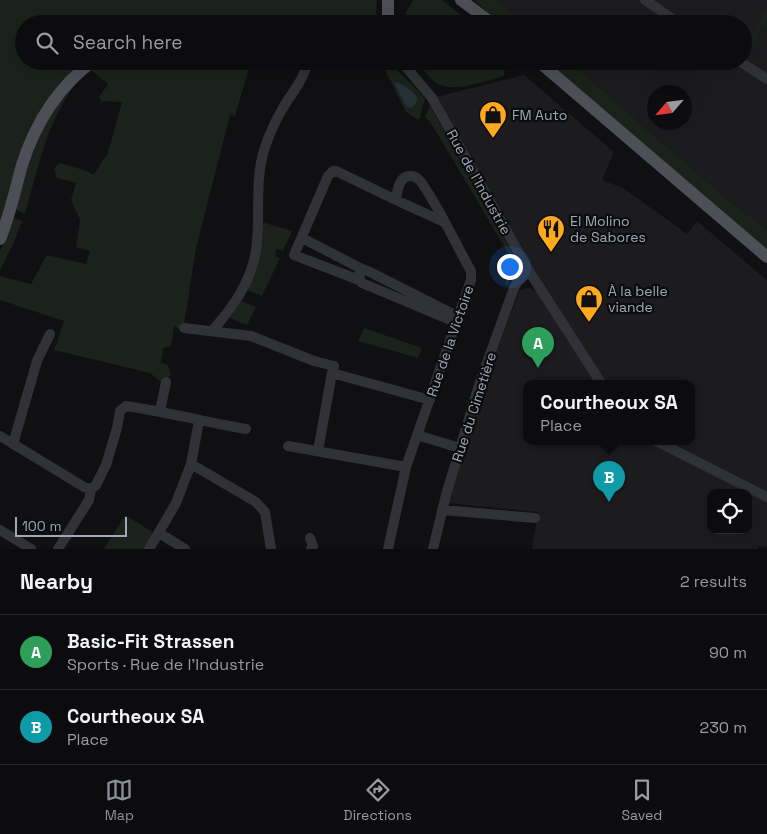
<!DOCTYPE html>
<html lang="en">
<head>
<meta charset="utf-8">
<style>
  :root { --surface:#0c0c0e; --page:#1a1a1c; --text:#f1f3f6; --muted:#9a9b9e; --line:#2c2c2e; --accent:#8c9099 }
  body { margin:0; font-family:"Space Grotesk",sans-serif; background:var(--page); color:var(--text) }
  .controls { position:absolute; right:15px; bottom:15px; display:grid; overflow:hidden; border-radius:10px; box-shadow:0 5px 20px #0002 }
  .controls button { width:45px; height:45px; display:grid; place-items:center; padding:0; border:0; border-bottom:1px solid var(--line); background:var(--surface); color:var(--text); font:25px sans-serif }
  .compass { position:absolute; left:647px; top:85px; width:45px; height:45px; border-radius:50%; background:var(--surface); box-shadow:0 5px 20px #0002; rotate:242deg }
  .scale { position:absolute; left:15px; bottom:12px; width:112px; box-sizing:border-box; padding-left:5px; border:2px solid #a0a7b5; border-top:0; font-size:14px; line-height:18px; white-space:nowrap; color:#a0a7b5; -webkit-text-stroke:4px #0b0c0d; paint-order:stroke }
  .you { position:absolute; left:509px; top:266px; width:18px; height:18px; margin:-12px; border:4px solid #fff; border-radius:50%; background:#1a73e8; box-shadow:0 0 0 8px #1a73e833 }
  .badge { display:grid; place-items:center; width:32px; height:32px; border-radius:50%; background:var(--accent); color:#fff; font-size:16px; font-weight:700 }
  .pin { position:absolute; translate:-50% -41px; filter:drop-shadow(0 1px 2px #0008) }
  .pin::after { content:''; position:absolute; top:26px; width:18px; height:15px; background:inherit; clip-path:polygon(0 0,100% 0,50% 100%) }
  .popup { position:absolute; left:523px; top:380px; width:172px; height:65px; box-sizing:border-box; display:grid; place-content:center; border-radius:10px; background:var(--surface); filter:drop-shadow(0 1px 4px #0005); font-size:16px; white-space:nowrap; color:var(--muted) }
  .popup b { font-size:19px; color:var(--text) }
  .popup::after { content:''; position:absolute; left:50%; top:100%; margin-left:-10px; border:10px solid transparent; border-top-color:var(--surface) }
  .list { margin:0; padding:0; list-style:none }
  h2 { display:flex; justify-content:space-between; align-items:center; height:65px; margin:0; padding:0 20px; font-size:21px }
  h2 small { font-size:16px; font-weight:400; color:var(--muted) }
  .list li { display:grid; grid-template-columns:32px 1fr auto; gap:15px; align-items:center; box-sizing:border-box; height:75px; padding:0 20px; border-top:1px solid var(--line) }
  .list b { display:block; font-size:19px; white-space:nowrap }
  .list p { margin:0; font-size:16px; white-space:nowrap; color:var(--muted) }
  .list em { font-size:16px; font-style:normal; color:var(--muted) }
  .icon { flex:none; width:28px; height:28px; fill:none; stroke:currentColor; stroke-width:2; stroke-linecap:round; stroke-linejoin:round }
  .map { position:relative; flex:none; width:767px; height:549px; overflow:hidden }
  .search { position:absolute; background:var(--surface); box-shadow:0 5px 20px #0002; left:15px; right:15px; top:15px; height:55px; display:flex; align-items:center; gap:12px; box-sizing:border-box; padding:0 18px; border-radius:28px; color:var(--muted); font-size:19px }
  .sheet { height:215px; background:var(--surface) }
  nav { display:flex; justify-content:space-around; align-items:center; box-sizing:border-box; height:70px; border-top:1px solid var(--line); background:var(--surface); font-size:14px; color:var(--muted) }
  nav a { display:grid; justify-items:center; gap:2px }
  nav .on { color:var(--accent) }
  .map>svg:first-child { display:block }
  .built { fill:#1c1c1f; fill-rule:evenodd }
  .green { fill:#1a221b }
  .water { fill:#263037 }
  .lines { fill:none; stroke-linecap:round; stroke-linejoin:round }
  .minor { stroke:#313237; stroke-width:10 }
  .major { stroke:#4d4f57; stroke-width:12 }
  .labels { text-anchor:middle; dominant-baseline:central; stroke-width:4.5; stroke-linejoin:round; paint-order:stroke }
  .poi-label { font-size:14px; fill:#a0a7b5; stroke:#0b0c0d; text-anchor:start }
  .street-label { font-size:14px; fill:#a0a7b5; stroke:#0b0c0d }
</style>
</head>
<body>
<div class="map">
<svg width="767" height="549" viewBox="0 0 767 549">
  <rect width="100%" height="100%" fill="#101012"/>
  <path class="built" d="M498,0h269v229l-34,-25 -164,-143h174v-37h-218zM654,92h30v30h-30z
    M524,75l90,77 -12,28 21,8 64,46 10,-13 70,59v267l-9,-1v3h-226l6,-37 -90,-9 37,-120 34,-92 9,-3 13,4 -109,-194zM526,383h166v58h-166zM711,493h37v37h-37z"/>
  <path class="green" d="M0,0h377l-2,24 -156,-2 -195,2v37h62l-23,20 -63,146z
    M413,0h29l30,24h-67l1,-12z
    M474,0h24l27,24h-24z
    M767,8v11l-20,37 12,8 -1,2 -15,-10v-7z
    M104,61h147l-16,55 -5,-1 -34,133 -13,83 -9,-5 -3,20 -8,2 -2,14 7,3 3,10 -10,7 -11,-9 -96,-23 10,-29 -64,-21v-24l31,8 16,-29 39,9 4,-13 -14,-4 4,-27 -9,-20 5,-17 -19,-5 -3,-9 5,-6 25,7 10,5 10,-17 3,-2 15,-54 -21,-1 -2,-4 9,-13 -17,-14z
    M363,61c5,0 11,-1 16,0 16,3 36,26 46,38l-6,21 -13,-8 -22,-44 -10,-5z
    M418,61h88l-2,15c-21,5 -54,20 -72,4 -5,-5 -10,-13 -14,-19z
    M544,61h25l164,143 34,25v22z
    M80,79c-32,37 -42,89 -55,135l-9,-4 10,-42 23,-55z
    M430,106l84,150 2,7 -8,22 -3,-1 7,-20 -1,-6 -75,-127 -11,-15z
    M14,218l8,3 -8,21 -14,29v-20z
    M262,222l30,9 -9,20 -7,-2 -1,7 5,2 -18,38 -14,-6z
    M241,301l15,6 -9,18 -18,-7z
    M364,328l58,20 -4,10 -60,-17z
    M125,515l29,18 -10,16h-40z"/>
  <path class="water" d="M397,82l14,8 6,7c0,5 -2,9 -7,11l-4,-2 -12,-23z"/>
  <g class="lines">
    <path class="minor" d="M645,0l35,24
      M401,61l31,37 97,173 72,112
      M739,61l28,18
      M302,238l62,32
      M359,280l-65,-25 34,-79 5,-5h3l60,29
      M455,322l-93,-39 -4,-7 6,-6 4,1 89,45
      M184,328l67,8 63,25 20,5 -2,7 98,27
      M212,331c22,-25 43,-54 45,-90 3,-31 -2,-61 7,-91 5,-15 11,-29 19,-42 9,-16 21,-28 25,-47
      M160,411l6,-29
      M417,435l43,13
      M0,436l84,51 7,2
      M656,441l111,56
      M13,444l24,-83 13,-27
      M288,446l118,21
      M318,451l14,-78
      M191,464l65,38 9,10 6,37
      M442,510l93,8
      M0,530l31,19
      M159,533l26,16
      M310,538l3,8 -2,3
      M58,549l31,-49 2,-11 5,-4 10,-20 11,-37 3,-17 6,-5c41,6 80,16 120,23
      M149,549l27,-46 15,-39 8,-43
      M388,549l18,-82 65,-187v-9c-16,-28 -30,-60 -48,-86 -2,-4 -7,-9 -12,-9 -12,-1 -14,15 -15,24l48,22
      M433,549l13,-54 34,-113 34,-94 4,-7 11,-10"/>
    <path class="major" d="M388,0v24
      M461,0l32,24
      M538,61l229,196
      M0,239c10,-24 15,-49 22,-74 13,-41 36,-78 71,-104"/>
  </g>
  <defs>
    <symbol id="shop-pin" viewBox="-11 -11 22 30"><path d="M0 17L-7.5 6A9.5 9.5 0 1 1 7.5 6Z" fill="#ffaa1c" stroke="#0b0c0d"/><path d="M-5-2.5h2.3a2.7 3.5 0 0 1 5.4 0H5L5.5 6h-11ZM-1.5-2.5h3a1.5 2.3 0 0 0-3 0Z" fill="#111"/></symbol>
    <symbol id="restaurant-pin" viewBox="-11 -11 22 30"><path d="M0 17L-7.5 6A9.5 9.5 0 1 1 7.5 6Z" fill="#ffaa1c" stroke="#0b0c0d"/><path d="M-5-6h1v4h1v-4h1v4h1v-4h1v5L-1.5 .5V6h-2V.5L-5-1ZM5-6V6H3V1.5H1.5Q1.5-4 5-6Z" fill="#111"/></symbol>
  </defs>
  <g fill-rule="evenodd">
    <use href="#shop-pin" x="477" y="99" width="32" height="43"/>
    <use href="#restaurant-pin" x="535" y="213" width="32" height="43"/>
    <use href="#shop-pin" x="573" y="283" width="32" height="43"/>
  </g>
  <g class="labels">
    <g class="poi-label">
      <text x="512" y="115">FM Auto</text>
      <text x="570" y="221">El Molino<tspan x="570" dy="16">de Sabores</tspan></text>
      <text x="608" y="291">À la belle<tspan x="608" dy="16">viande</tspan></text>
    </g>
    <g class="street-label">
      <text transform="translate(479 182) rotate(61)">Rue de l'Industrie</text>
      <text transform="translate(450 341) rotate(-71)">Rue de la Victoire</text>
      <text transform="translate(474 407) rotate(-72)">Rue du Cimetière</text>
    </g>
  </g>
</svg>
<div class="controls">
<button><svg class="icon" aria-label="locate" viewBox="0 0 24 24"><circle cx="12" cy="12" r="6"/><path d="M12 2v4M12 18v4M2 12h4M18 12h4"/></svg></button>
</div>
<svg class="compass" viewBox="-18 -18 36 36"><path d="M0-13l5 13h-10z" fill="#e53935"/><path d="M0 13l5-13h-10z" fill="#9a9b9e"/></svg>
<div class="scale">100 m</div>
<div class="you"></div>
<div class="pin badge" style="left:538px;top:368px;background:#2e9e5b">A</div>
<div class="pin badge" style="left:609px;top:502px;background:#0f9aa8">B</div>
<div class="popup"><b>Courtheoux SA</b>Place</div>
<div class="search"><svg class="icon" aria-label="search" viewBox="0 0 24 24"><circle cx="10" cy="10" r="6"/><path d="M15 15l6 6"/></svg>Search here</div>
</div>
<section class="sheet">
<h2>Nearby<small>2 results</small></h2>
<ul class="list">
<li><span class="badge" style="background:#2e9e5b">A</span><div><b>Basic-Fit Strassen</b><p>Sports · Rue de l'Industrie</p></div><em>90 m</em></li>
<li><span class="badge" style="background:#0f9aa8">B</span><div><b>Courtheoux SA</b><p>Place</p></div><em>230 m</em></li>
</ul>
</section>
<nav>
<a class="on"><svg class="icon" aria-label="map" viewBox="0 0 24 24"><path d="M3 6l6-2 6 2 6-2v14l-6 2-6-2-6 2zM9 4v14M15 6v14"/></svg>Map</a>
<a><svg class="icon" aria-label="directions" viewBox="0 0 24 24"><path d="M12 3l9 9-9 9-9-9zM9 14v-3h6M13 9l2 2-2 2"/></svg>Directions</a>
<a><svg class="icon" aria-label="saved" viewBox="0 0 24 24"><path d="M7 4h10v16l-5-4-5 4z"/></svg>Saved</a>
</nav>
</body>
</html>
